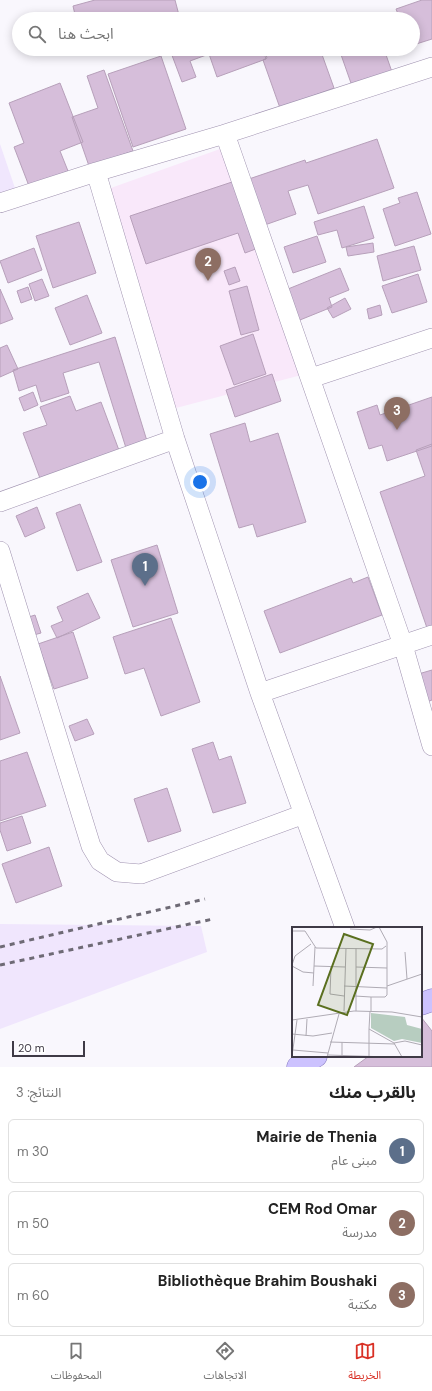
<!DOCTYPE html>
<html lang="ar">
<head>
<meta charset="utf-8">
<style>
  :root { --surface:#fff; --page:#f2f2f2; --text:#222; --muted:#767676; --line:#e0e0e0; --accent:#d93025 }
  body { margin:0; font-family:"DM Sans","Noto Sans Arabic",sans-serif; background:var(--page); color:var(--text); direction:rtl }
  .scale { position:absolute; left:12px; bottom:10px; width:73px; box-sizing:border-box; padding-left:4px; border:2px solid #3f3a46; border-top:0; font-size:11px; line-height:14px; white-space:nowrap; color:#3f3a46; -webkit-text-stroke:3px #fff; paint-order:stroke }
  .you { position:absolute; left:200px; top:482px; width:14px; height:14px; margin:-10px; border:3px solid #fff; border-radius:50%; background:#1a73e8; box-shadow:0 0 0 6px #1a73e833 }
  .badge { display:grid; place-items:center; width:26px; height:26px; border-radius:50%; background:var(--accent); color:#fff; font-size:13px; font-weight:700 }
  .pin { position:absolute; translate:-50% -33px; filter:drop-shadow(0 1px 2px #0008) }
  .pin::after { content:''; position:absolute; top:21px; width:14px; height:12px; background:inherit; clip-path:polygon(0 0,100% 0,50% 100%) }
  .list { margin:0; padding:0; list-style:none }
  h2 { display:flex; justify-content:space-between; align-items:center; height:52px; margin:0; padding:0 16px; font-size:17px }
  h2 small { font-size:13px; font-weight:400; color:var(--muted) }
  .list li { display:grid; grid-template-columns:26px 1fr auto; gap:12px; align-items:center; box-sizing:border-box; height:64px; margin:0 8px 8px; padding:0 8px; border:1px solid var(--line); border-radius:6px }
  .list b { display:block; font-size:15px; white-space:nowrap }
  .list p { margin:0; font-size:13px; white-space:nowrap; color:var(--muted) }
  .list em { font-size:13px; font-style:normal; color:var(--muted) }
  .icon { flex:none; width:22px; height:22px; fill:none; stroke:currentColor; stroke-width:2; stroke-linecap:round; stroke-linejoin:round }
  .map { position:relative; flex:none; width:432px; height:1067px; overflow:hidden; direction:ltr }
  .search { position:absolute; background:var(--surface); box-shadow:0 2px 10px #0003; left:12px; right:12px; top:12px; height:44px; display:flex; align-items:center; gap:10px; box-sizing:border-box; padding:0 14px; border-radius:22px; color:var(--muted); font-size:15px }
  .sheet { height:268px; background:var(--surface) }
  nav { display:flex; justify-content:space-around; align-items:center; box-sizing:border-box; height:56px; border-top:1px solid var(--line); background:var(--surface); font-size:11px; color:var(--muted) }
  nav a { display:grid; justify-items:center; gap:2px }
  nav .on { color:var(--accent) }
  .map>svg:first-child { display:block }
  .built { fill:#f0e6fd }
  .education { fill:#f9e8fa }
  .building { fill:#d6beda; stroke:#b7a0ba }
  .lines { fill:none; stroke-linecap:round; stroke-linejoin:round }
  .street-casing { stroke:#a093b0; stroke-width:20 }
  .primary-casing { stroke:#8578be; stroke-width:23 }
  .street { stroke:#fff; stroke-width:19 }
  .primary { stroke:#ccc2fe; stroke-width:22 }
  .rail { stroke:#6e6a75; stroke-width:3; stroke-dasharray:5 5; stroke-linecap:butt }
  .inset-road { fill:none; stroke:#afabb4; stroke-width:1 }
  .view { fill:#5a6f1f; fill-opacity:0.15; stroke:#5a6f1f; stroke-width:2 }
  .inset-edge { fill:none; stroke:#3f3a46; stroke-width:2 }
</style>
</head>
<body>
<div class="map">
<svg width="432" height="1067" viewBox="0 0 432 1067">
  <rect width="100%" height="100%" fill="#f9f7fd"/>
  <path class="built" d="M0,144l16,47 -16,6z
    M0,924l201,2 6,26 -207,77z"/>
  <path class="education" d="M234,144l75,229 -133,35 -68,-219z"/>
  <path class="building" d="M95,0h80l5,19h-104l-3,-13z
    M422,0h10v39l-19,6v-26h-13l-4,-10z
    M84,49h24l-22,6z
    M173,49h90l3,10 -49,18 -8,-23 -19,7 6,16 -14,5 -12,-32z
    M264,49h56l14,39 -54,20 -17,-48 4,-2z
    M339,49h45l8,23 -40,14z
    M161,56l25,73 -53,18 -25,-73z
    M104,70l29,81 -44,15 -17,-49 26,-9 -11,-32z
    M60,83l23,59 -23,9 8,20 -39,15 -15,-39 10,-4 -15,-40z
    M377,139l17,49 -76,26 -10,-29 -20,6 8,23 -37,13 -16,-46 62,-21 1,3z
    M238,180l23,67 -16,6 -7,-20 -92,31 -16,-48z
    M417,192l14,42 -36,12 -12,-37 17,-6 -2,-5z
    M364,206l10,32 -32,10 -5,-18 -19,5 -4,-13z
    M79,222l17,51 -43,15 -17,-52z
    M317,236l9,26 -33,11 -9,-26z
    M373,243l1,9 -26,4 -2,-9z
    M414,246l7,24 -38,11 -6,-25z
    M34,248l8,22 -34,13 -8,-22z
    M235,267l5,14 -11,4 -5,-14z
    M340,268l9,22 -20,8 3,9 -37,15 -12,-31z
    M418,274l9,28 -35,11 -10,-27z
    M42,279l7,17 -14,5 -6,-17z
    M247,286l12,44 -18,5 -12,-44z
    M28,287l4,12 -11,4 -4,-12z
    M0,289l13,30 -13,5z
    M87,295l15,38 -32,12 -15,-37z
    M345,298l6,11 -18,9 -6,-10z
    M380,305l2,10 -13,4 -2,-10z
    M253,334l13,40 -32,11 -14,-39z
    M115,337l32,104 -21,7 -27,-86 -36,11 6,20 -28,9 -5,-17 -17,6 -6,-21z
    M7,345l11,24 -18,8v-29z
    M272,374l9,27 -46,16 -9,-27z
    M33,392l5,13 -14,6 -5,-13z
    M70,396l6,15 25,-9 19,51 -79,28 -18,-48 24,-8 -7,-18z
    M432,397v49l-45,15 -5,-16 -13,4 -12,-37 20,-7 3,10z
    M245,423l5,19 28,-9 28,89 -49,15 -4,-13 -14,4 -29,-94z
    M432,444v182l-5,2 -47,-136 45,-16 -9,-26z
    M80,504l22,58 -25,9 -21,-58z
    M37,507l8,21 -20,9 -9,-21z
    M157,545l21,68 -45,14 -22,-67z
    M368,577l14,38 -102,38 -16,-42 87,-33 2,5z
    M88,593l12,25 -43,20 -6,-12 12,-5 -6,-14z
    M35,615l6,18 -22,6 -6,-17z
    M171,618l29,84 -39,14 -17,-48 -19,6 -12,-37z
    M73,632l15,46 -34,11 -16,-45z
    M432,670v30l-8,3 -9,-28z
    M0,676l20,57 -20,7z
    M87,719l7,15 -19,7 -6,-15z
    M213,742l6,18 12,-4 15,47 -33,10 -21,-64z
    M27,752l19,54 -46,15v-60z
    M167,788l14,43 -33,11 -14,-43z
    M22,816l9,27 -24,8 -7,-21v-7z
    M49,847l13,39 -46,17 -14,-39z
    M421,1017l11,14v36h-78l15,-11h52z"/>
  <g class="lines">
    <defs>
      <path id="street" d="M225,134l178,511 29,101
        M96,172l79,267 85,254 85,235
        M0,203l96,-31 129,-38 207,-67
        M311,378l121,-40
        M0,502l175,-63
        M0,551l91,295 9,15 17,11 24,2 163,-60
        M260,693l172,-58"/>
      <path id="primary" d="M421,1004l11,-4
        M298,1067l18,-11"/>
    </defs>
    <use href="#street" class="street-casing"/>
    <use href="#primary" class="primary-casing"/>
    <use href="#street" class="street"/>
    <use href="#primary" class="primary"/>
    <path class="rail" d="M0,947l205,-48
      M0,965l213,-46"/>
  </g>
  <g transform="translate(292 927)">
    <rect width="130" height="130" fill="#f9f7fd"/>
    <path d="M79,86l34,4 2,8 15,4v14l-20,-4 -8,2 -23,-13z" fill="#b7cdc0"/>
    <path class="inset-road" d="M58,2l20,1 7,-3M0,4h13l11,17 66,1 4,-3M64,21v63M113,25l2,27M0,38l3,-9 16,-12M0,39l11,6 11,1M22,39l31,1M39,40l-1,27 14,2M64,40l31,1M21,59l2,-39M52,59l43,2M95,59l35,-12M63,69l16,1v14M79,70h14l2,-2v-53l-8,-15M52,84l2,-63M78,84l-1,18 25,14 8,14M0,93l62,-9 38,1 30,5M0,107l21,2 19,-3M14,109l1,-17M38,115l65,2M102,116l11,-2 17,4M1,123l35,3M36,128l60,2M0,129l5,-36M50,129v-14M35,130l12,-43M77,130v-28"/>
    <path class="view" d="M52,7l29,10 -26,71 -29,-10z"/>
    <rect width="130" height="130" class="inset-edge"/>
  </g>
</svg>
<div class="scale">20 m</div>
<div class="you"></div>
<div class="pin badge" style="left:145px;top:586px;background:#5c6f8a">1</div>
<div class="pin badge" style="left:208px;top:281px;background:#8d6e63">2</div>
<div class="pin badge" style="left:397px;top:430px;background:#8d6e63">3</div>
<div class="search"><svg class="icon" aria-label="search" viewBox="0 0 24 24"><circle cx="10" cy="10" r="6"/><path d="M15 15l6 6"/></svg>ابحث هنا</div>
</div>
<section class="sheet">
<h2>بالقرب منك<small>النتائج: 3</small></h2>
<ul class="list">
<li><span class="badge" style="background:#5c6f8a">1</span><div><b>Mairie de Thenia</b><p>مبنى عام</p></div><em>30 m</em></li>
<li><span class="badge" style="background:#8d6e63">2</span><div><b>CEM Rod Omar</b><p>مدرسة</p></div><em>50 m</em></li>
<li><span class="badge" style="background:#8d6e63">3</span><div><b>Bibliothèque Brahim Boushaki</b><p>مكتبة</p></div><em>60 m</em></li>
</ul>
</section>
<nav>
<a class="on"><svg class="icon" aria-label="map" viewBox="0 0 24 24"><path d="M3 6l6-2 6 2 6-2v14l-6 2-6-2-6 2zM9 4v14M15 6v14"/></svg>الخريطة</a>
<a><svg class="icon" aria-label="directions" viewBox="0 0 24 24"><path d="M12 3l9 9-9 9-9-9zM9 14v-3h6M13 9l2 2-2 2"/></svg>الاتجاهات</a>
<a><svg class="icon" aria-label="saved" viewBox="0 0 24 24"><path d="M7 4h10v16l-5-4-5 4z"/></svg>المحفوظات</a>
</nav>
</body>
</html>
